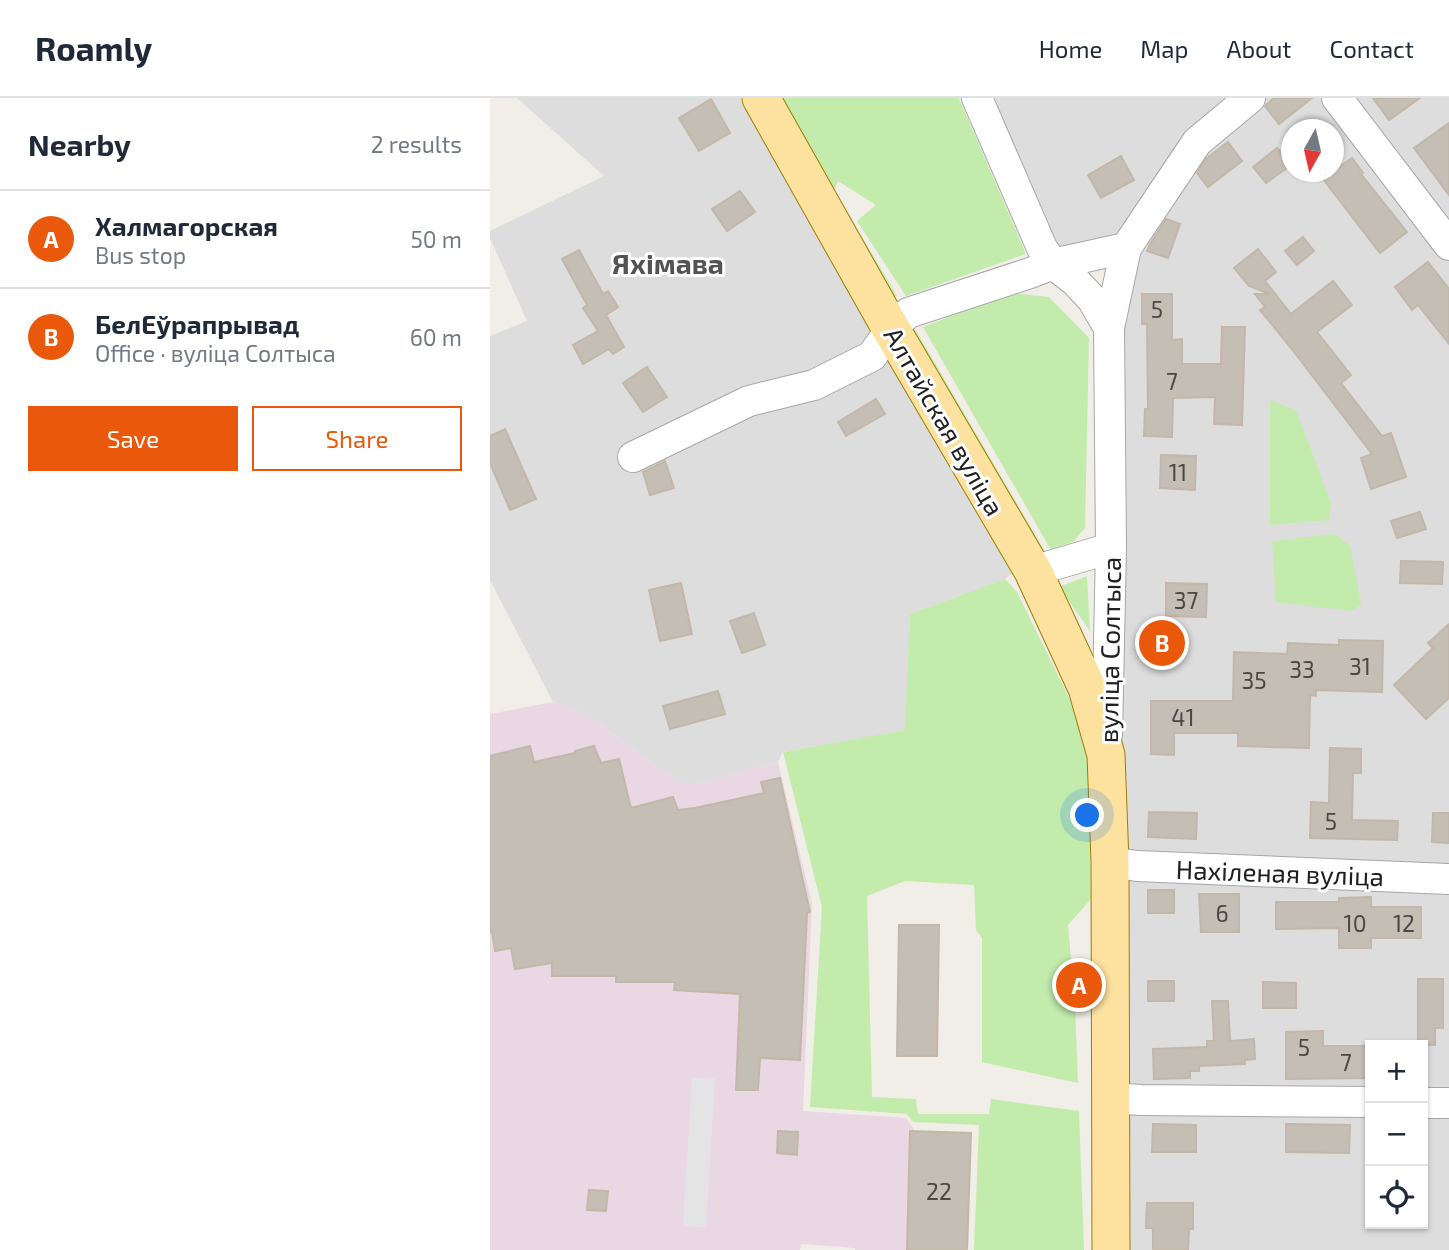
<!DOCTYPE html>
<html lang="en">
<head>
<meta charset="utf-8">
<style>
  :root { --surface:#fff; --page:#f6f6f7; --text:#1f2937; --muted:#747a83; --line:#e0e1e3; --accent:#ea580c }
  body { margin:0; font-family:"Exo 2",sans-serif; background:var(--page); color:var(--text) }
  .controls { position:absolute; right:21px; bottom:21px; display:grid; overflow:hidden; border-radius:0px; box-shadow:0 2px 5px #0004 }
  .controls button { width:63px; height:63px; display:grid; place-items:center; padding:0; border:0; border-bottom:2px solid var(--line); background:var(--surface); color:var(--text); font:35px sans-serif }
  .compass { position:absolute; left:791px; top:21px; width:63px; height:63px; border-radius:50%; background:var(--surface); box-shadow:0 2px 5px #0004; rotate:188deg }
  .you { position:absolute; left:598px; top:718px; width:24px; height:24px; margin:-18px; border:5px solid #fff; border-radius:50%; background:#1a73e8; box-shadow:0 0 0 10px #1a73e833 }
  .badge { display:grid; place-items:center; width:46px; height:46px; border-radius:50%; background:var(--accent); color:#fff; font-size:23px; font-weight:700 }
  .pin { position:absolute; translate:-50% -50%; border:4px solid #fff; box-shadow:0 2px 7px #0006 }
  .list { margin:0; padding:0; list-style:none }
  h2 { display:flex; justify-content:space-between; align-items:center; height:91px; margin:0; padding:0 28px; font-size:30px }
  h2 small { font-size:23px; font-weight:400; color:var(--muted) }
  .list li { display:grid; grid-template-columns:46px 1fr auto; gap:21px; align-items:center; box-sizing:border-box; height:98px; padding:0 28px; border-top:2px solid var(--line) }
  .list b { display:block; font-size:26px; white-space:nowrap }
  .list p { margin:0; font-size:23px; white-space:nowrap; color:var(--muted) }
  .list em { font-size:23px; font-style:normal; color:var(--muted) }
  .actions { display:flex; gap:14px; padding:21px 28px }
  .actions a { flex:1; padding:16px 0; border:2px solid var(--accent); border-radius:0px; text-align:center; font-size:24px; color:var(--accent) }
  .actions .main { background:var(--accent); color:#fff }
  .icon { flex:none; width:38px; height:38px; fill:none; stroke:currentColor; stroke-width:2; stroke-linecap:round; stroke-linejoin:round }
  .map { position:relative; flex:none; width:959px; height:1152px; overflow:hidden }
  header { display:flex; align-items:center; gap:42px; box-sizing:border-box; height:98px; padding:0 35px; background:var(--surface); border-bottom:2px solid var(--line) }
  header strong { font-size:33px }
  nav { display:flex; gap:38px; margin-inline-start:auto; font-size:24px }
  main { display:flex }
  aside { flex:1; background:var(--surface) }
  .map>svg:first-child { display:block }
  .residential { fill:#dedddd; fill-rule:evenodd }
  .industrial { fill:#e9d8e4 }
  .grass { fill:#c2ebac }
  .parking { fill:#e4e4e4 }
  .building { fill:#c5beb5; stroke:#c2b7a8; stroke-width:2 }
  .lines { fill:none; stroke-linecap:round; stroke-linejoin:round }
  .minor-casing { stroke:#a7a7a7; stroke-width:32 }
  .major-casing { stroke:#9b7e00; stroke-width:39 }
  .minor { stroke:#fff; stroke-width:30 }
  .major { stroke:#fde29f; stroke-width:37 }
  .labels { text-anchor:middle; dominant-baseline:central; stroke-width:6; stroke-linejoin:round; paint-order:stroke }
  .number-label { font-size:23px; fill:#494845 }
  .street-label { font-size:26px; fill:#202020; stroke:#fff }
  .neighbourhood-label { font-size:28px; font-weight:bold; fill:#535353; stroke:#fff }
</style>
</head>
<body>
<header>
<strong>Roamly</strong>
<nav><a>Home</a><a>Map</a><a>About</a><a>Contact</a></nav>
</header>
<main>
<aside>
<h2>Nearby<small>2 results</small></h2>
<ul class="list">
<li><span class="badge">A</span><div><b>Халмагорская</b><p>Bus stop</p></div><em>50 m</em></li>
<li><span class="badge">B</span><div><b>БелЕўрапрывад</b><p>Office · вуліца Солтыса</p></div><em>60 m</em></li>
</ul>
<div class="actions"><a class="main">Save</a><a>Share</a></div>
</aside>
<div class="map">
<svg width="959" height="1152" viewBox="0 0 959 1152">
  <rect width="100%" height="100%" fill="#f0eee6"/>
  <path class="residential" d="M27,0h223l134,227 140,247 -9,7 -95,35 -4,116 -123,22 -5,10 -79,21h-17l-23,-14 -71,-54 -35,-13 -63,-122v-244l37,-15 -37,-83v-7l114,-55z
    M487,0h472v1152h-338l-3,-1003 -59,16zM802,32h42v42h-42zM880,947h53v179h-53z"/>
  <path class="industrial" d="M63,604l35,13 71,54 23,14h17l79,-21 34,142 -9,207 103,7 9,13 56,2 -4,117h-112v-2l-54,-4 -1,6h-310v-536z"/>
  <path class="grass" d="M282,0h187l67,156 -120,42 -49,-75 19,-16 -38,-24 -4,9 63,106h-12z
    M521,195l38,4 40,41 -4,190 -11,13 -23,9 -128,-223z
    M425,231l129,221 -7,4 -131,-222z
    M780,302l26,10 35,93 -2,17 -59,5z
    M845,436l15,12 11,58 -9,7 -76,-9 -4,-61z
    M597,478l3,55 -31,-44z
    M515,481l12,13 61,124 10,39 3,144 -23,26 7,82 3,76 -96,-21v-124l-6,-8 -2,-45 -69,-4 -38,15 5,201 44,2 2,15h71l2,-15 88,12 5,139h-110l5,-125 -66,-3 -6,-8 -97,-7 12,-200 -39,-155 122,-22 5,-116z"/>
  <path class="parking" d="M202,979l23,2 -9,148 -23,-1z"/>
  <path class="building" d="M784,0h38l-33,26 -14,-18z
    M883,0h47l-31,22z
    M221,1l19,34 -31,18 -20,-33z
    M959,25v72l-35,-47z
    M738,44l14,19 -34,26 -11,-14 9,-14z
    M787,50l14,17 -25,18 -13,-16z
    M631,58l13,24 -33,18 -13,-23z
    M862,60l11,15 -2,1 46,58 -27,21 -57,-74z
    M250,93l15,21 -28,19 -15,-22z
    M676,121l14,5 -12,34 -21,-7 3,-7z
    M813,139l11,14 -17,14 -12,-14z
    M768,151l18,23 -11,9 26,33 42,-33 19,24 -35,27 34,43 -10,8 41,53 9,-3 15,44 -35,12 -10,-31 11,-4 -81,-106 -31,-38 5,-3 -10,-13h15l-21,-8 -15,-18z
    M89,152l24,44 5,-3 10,16 -12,8 18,32 -11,7 -4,-5 -26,15 -10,-19 25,-14 -15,-23 4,-3 -25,-46z
    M938,164l21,27v55l-31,-39 -6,5 -17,-23z
    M652,196h30v46l10,-1v25h39l1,-37h23l-3,98 -28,-1 1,-27 -42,1 -1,39 -28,-1 1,-27h3l-1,-85h-5z
    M157,269l20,30 -24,15 -20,-29z
    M386,301l9,15 -39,22 -8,-14z
    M15,331l31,70 -26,11 -20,-47v-27z
    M671,357l35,1 -1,34 -35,-2z
    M175,363l9,27 -24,7 -7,-23z
    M930,414l6,17 -29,9 -6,-17z
    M911,463l42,1 -1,22 -42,-1z
    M191,485l11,51 -32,7 -11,-51z
    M676,485l41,1 -1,33 -40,-1z
    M264,515l11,32 -23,8 -12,-32z
    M959,526v74l-23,21 -32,-34 39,-37 -5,-5z
    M656,533l33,1v23l-34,-1z
    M849,542l44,1 -1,51 -66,-2v6l-6,-1 -1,53 -71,-2v-13h-64v22l-23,-1v-53h82l1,-49 53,2 1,-11 51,2z
    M228,593l7,23 -55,15 -7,-23z
    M40,648l4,16 41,-9v-2l19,-5 7,17 18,-4 12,49 42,-11 5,13 17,-2 69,-15 -3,-11 19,-4 30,134 -3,1 -7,147 -40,-2 -2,32h-22l4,-96 -66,-4 1,-8h-59v-6h-64v-13l-37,6 -4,-21 -16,3 -3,-19h-2v-176z
    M840,650l31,1v24h-8l-1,47 46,1 -1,19 -87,-2 1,-36 18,1z
    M659,714l48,1 -1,26 -48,-2z
    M943,715h16v30l-17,-1z
    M658,792h26v23h-26z
    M709,796h40v38h-38z
    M881,799v10h50v31h-50v10h-32v-20l-63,1v-27h63v-4z
    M409,827h40l-2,131h-40z
    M928,881h25v49h-8v17h-17z
    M658,883h26v20h-26z
    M773,884l33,1v25h-33z
    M722,903h16l2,40 24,-2 1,20 -10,1v4l-46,2v5h-9v7l-36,1 -1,-30 54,-2v-6h7z
    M833,933v15h47v32l-84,1v-47z
    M663,1026l43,1v27h-44z
    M796,1026l64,1 -1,28 -63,-1z
    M288,1033l20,1 -1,23 -20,-2z
    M420,1033l61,2 -4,117h-60z
    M99,1092l19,1 -2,20 -19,-1z
    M657,1105h46v26h-4l-1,21h-35v-22h-7z"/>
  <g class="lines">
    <defs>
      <path id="minor" d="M487,0l65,150 11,16 22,17 17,18 17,29
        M847,0l112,147
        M143,359l116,-56 65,-16 58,-29 19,-27 17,-16 122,-40 23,-9 73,-16
        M543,473l78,-23
        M617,637l4,-187 -2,-220 17,-80 71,-106 53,-44
        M620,764l27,4 312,13
        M620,1000l31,2 229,2
        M933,1005h26"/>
      <path id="major" d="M271,0l130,231 142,242 54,117 19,67 4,107 1,388"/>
    </defs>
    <use href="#minor" class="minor-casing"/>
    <use href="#major" class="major-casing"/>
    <use href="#minor" class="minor"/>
    <use href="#major" class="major"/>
  </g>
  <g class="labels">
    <g class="number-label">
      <text x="667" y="211">5</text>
      <text x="682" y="283">7</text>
      <text x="688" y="374">11</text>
      <text x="696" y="502">37</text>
      <text x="870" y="568">31</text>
      <text x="812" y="571">33</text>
      <text x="764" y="582">35</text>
      <text x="693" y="619">41</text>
      <text x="841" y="723">5</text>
      <text x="732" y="815">6</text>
      <text x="865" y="825">10</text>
      <text x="914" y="825">12</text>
      <text x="814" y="949">5</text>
      <text x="856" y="964">7</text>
      <text x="449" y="1093">22</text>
    </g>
    <g class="street-label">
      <text transform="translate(455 323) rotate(60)">Алтайская вуліца</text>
      <text transform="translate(619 552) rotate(-89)">вуліца Солтыса</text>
      <text transform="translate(790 774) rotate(2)">Нахіленая вуліца</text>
    </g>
    <g class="neighbourhood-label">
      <text x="178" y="165">Яхімава</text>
    </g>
  </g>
</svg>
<div class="controls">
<button>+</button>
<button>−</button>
<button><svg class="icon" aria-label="locate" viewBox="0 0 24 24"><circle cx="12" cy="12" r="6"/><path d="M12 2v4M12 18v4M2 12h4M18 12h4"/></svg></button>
</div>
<svg class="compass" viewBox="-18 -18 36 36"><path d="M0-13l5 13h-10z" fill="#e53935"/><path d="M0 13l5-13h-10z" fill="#747a83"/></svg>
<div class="you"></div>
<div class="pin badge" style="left:589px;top:887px">A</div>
<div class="pin badge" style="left:672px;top:545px">B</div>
</div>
</main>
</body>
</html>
